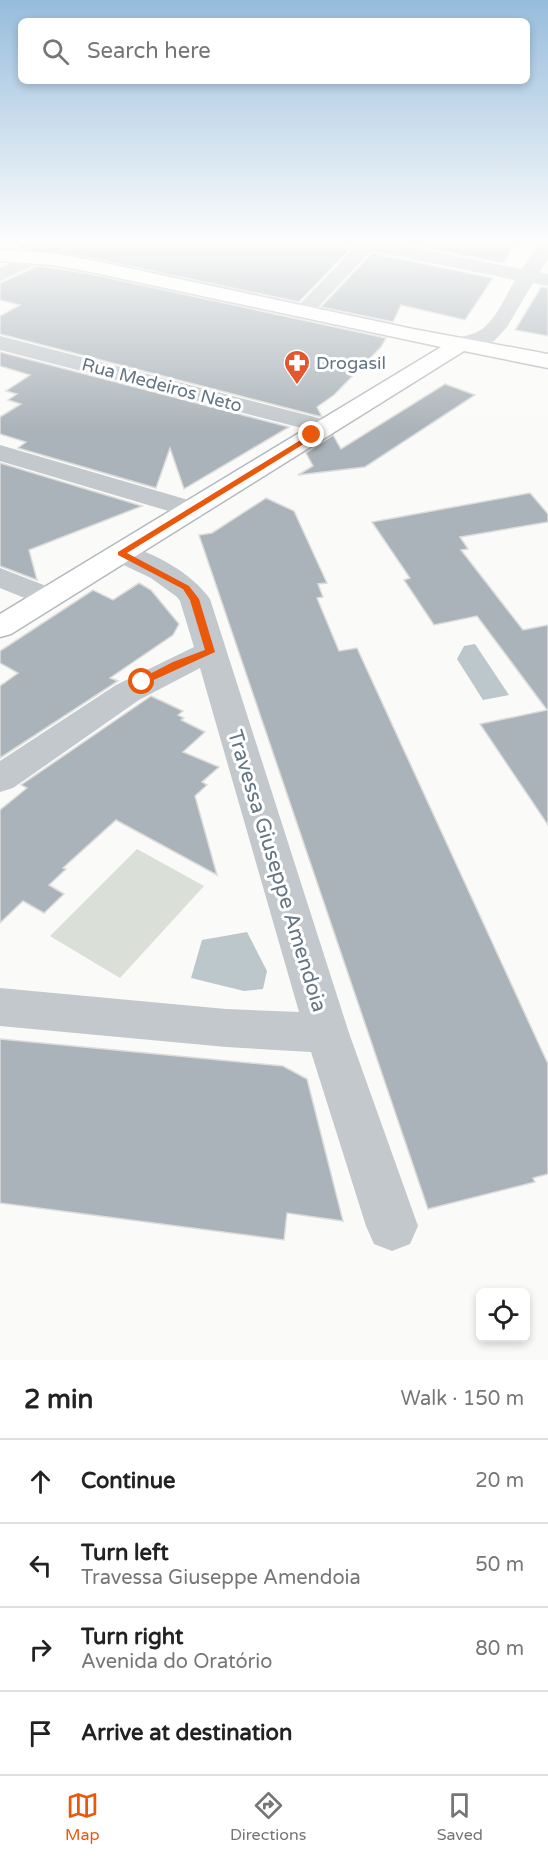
<!DOCTYPE html>
<html lang="en">
<head>
<meta charset="utf-8">
<style>
  :root { --surface:#fff; --page:#f2f2f2; --text:#222; --muted:#767676; --line:#e0e0e0; --accent:#ea580c }
  body { margin:0; font-family:"Varela Round",sans-serif; background:var(--page); color:var(--text) }
  .controls { position:absolute; right:18px; bottom:18px; display:grid; overflow:hidden; border-radius:9px; box-shadow:0 3px 9px #0003 }
  .controls button { width:54px; height:54px; display:grid; place-items:center; padding:0; border:0; border-bottom:2px solid var(--line); background:var(--surface); color:var(--text); font:30px sans-serif }
  .stop { position:absolute; width:18px; height:18px; margin:-14px; border:4px solid #ea580c; border-radius:50%; background:#fff }
  .stop.end { background:#ea580c; border-color:#fff; box-shadow:0 2px 6px #0008 }
  .list { margin:0; padding:0; list-style:none }
  h2 { display:flex; justify-content:space-between; align-items:center; height:78px; margin:0; padding:0 24px; font-size:26px }
  h2 small { font-size:20px; font-weight:400; color:var(--muted) }
  .list li { display:grid; grid-template-columns:39px 1fr auto; gap:18px; align-items:center; box-sizing:border-box; height:84px; padding:0 24px; border-top:2px solid var(--line) }
  .list b { display:block; font-size:22px; white-space:nowrap }
  .list p { margin:0; font-size:20px; white-space:nowrap; color:var(--muted) }
  .list em { font-size:20px; font-style:normal; color:var(--muted) }
  .icon { flex:none; width:33px; height:33px; fill:none; stroke:currentColor; stroke-width:2; stroke-linecap:round; stroke-linejoin:round }
  .map { position:relative; flex:none; width:548px; height:1360px; overflow:hidden }
  .search { position:absolute; background:var(--surface); box-shadow:0 3px 9px #0003; left:18px; right:18px; top:18px; height:66px; display:flex; align-items:center; gap:15px; box-sizing:border-box; padding:0 21px; border-radius:9px; color:var(--muted); font-size:22px }
  .sheet { height:414px; background:var(--surface) }
  nav { display:flex; justify-content:space-around; align-items:center; box-sizing:border-box; height:84px; border-top:2px solid var(--line); background:var(--surface); font-size:16px; color:var(--muted) }
  nav a { display:grid; justify-items:center; gap:3px }
  nav .on { color:var(--accent) }
  .map>svg:first-child { display:block }
  .green { fill:#dadfd7 }
  .water { fill:#bbc7cb }
  .building { fill:#aab3b9; stroke:#dcdcda; stroke-width:1.5 }
  .lines { fill:none; stroke-linecap:round; stroke-linejoin:round }
  .secondary-casing { stroke:#b3babf; stroke-width:3 }
  .minor { fill:#c3c8cc; fill-rule:evenodd }
  .secondary { fill:#fff; fill-rule:evenodd }
  .route { fill:#ea580c }
  .labels { text-anchor:middle; dominant-baseline:central; stroke-width:6; stroke-linejoin:round; paint-order:stroke }
  .far-poi-label { font-size:18px; fill:#657683; stroke:#fff; text-anchor:start }
  .far-street-label { font-size:18px; fill:#657683; stroke:#fff }
  .street-label { font-size:21px; fill:#657683; stroke:#fff }
</style>
</head>
<body>
<div class="map">
<svg width="548" height="1360" viewBox="0 0 548 1360">
  <rect width="100%" height="100%" fill="#fafaf8"/>
  <path class="green" d="M137,849l67,37 -84,92 -70,-42z"/>
  <path class="water" d="M475,644l34,51 -26,5 -26,-41 7,-13z
    M247,932l20,39 -4,18 -19,2 -53,-13 11,-38z"/>
  <path class="building" d="M31,241h304l4,6 11,2 -51,53 -213,-45 -69,-9z
    M390,241h127l-14,22z
    M372,253l121,25 -28,42 -64,-15 -8,17 -72,-15z
    M38,266l48,7 300,65 -5,9 -47,48 -17,12 5,10 -322,-83v-18l20,-11 -20,-5v-17z
    M541,287l7,1v48l-33,-6z
    M0,352l289,75 -105,62 -14,-41 -14,40 -138,-40 8,-6 -26,-8v-17l21,-13 -13,-4 9,-6 -11,-3 24,-16 -30,-9z
    M445,384l30,11 -110,72 -67,8 15,-9 -7,-13 27,-18 8,14z
    M0,463l142,43 -113,44 8,30 -37,-14z
    M530,493l18,21v8l-88,15 8,12 -7,1 62,80 25,-5v200l-68,-101 67,-14 -70,-94 -43,9 -30,-45 6,-2 -38,-56z
    M266,498l28,13 33,72 -9,1 5,13 -6,1 22,53 18,-3 191,416v110l-15,4 2,4 -107,27 -229,-674 13,-2z
    M139,583l12,7 28,34 -6,11 -63,43 8,3 -118,77v-72l18,-13 -18,-10v-12l93,-61 20,10z
    M151,696l32,15 -5,4 6,3 -3,2 24,12 -22,20 36,15 -17,15 5,3 -12,11 22,79 -101,-55 -53,48 3,1 -17,16 15,9 -20,19 -21,-12 -23,22v-113l27,-22 -6,-3z
    M0,1039l283,27 24,13 36,142 -56,-8 -3,27 -284,-37z"/>
  <g class="lines">
    <defs>
      <path id="secondary" d="M0,249l52,4 34,6 327,70 135,25v14l-84,-17 -453,283 -11,3v-23l441,-267 -355,-76 -34,-6 -52,-4z"/>
    </defs>
    <use href="#secondary" class="secondary-casing"/>
    <path class="minor" d="M337,241h43l142,28 18,-28h8v17l-8,14 8,2v12l-15,-3 -26,44 -13,14 -35,11 -8,-2 -3,-5c7,-10 21,-8 31,-14 16,-9 27,-36 36,-51l-144,-29 -60,64 -7,2 -7,-2 -3,-4 3,-4 57,-59 -15,-3z
      M35,252l7,2 3,4 -3,4 -42,19v-13z
      M0,336l334,86 3,5 -3,5 -9,2 -325,-84z
      M0,445l202,59 4,6 -4,6 -10,2 -192,-57z
      M121,544c32,8 70,28 89,55l139,434 69,193 -8,18 -18,7 -18,-7 -8,-18 -55,-174 -85,-5 -226,-21v-38l226,21 73,3 -99,-344 -61,32 -126,88 -13,4v-31l116,-76 78,-38 -14,-46 -3,-4 -26,-19 -40,-19 -4,-6 4,-6z
      M0,568l59,23 4,6 -4,6 -11,3 -11,-3 -37,-15z"/>
    <use href="#secondary" class="secondary"/>
  </g>
  <linearGradient id="sky" x2="0" y2="1"><stop stop-color="#96bcdc"/><stop offset="0.56" stop-color="#fdfdfc"/><stop offset="1" stop-color="#fdfdfc" stop-opacity="0"/></linearGradient>
  <rect width="548" height="431" fill="url(#sky)"/>
  <path class="route" d="M312,433l3,4 -188,116 62,33 10,13 16,53 -70,32h-7v-4l35,-18 32,-12 -15,-50 -7,-11 -65,-34v-3z"/>
  <defs>
    <symbol id="pharmacy-pin" viewBox="-11 -11 22 30"><path d="M0 17L-7.5 6A9.5 9.5 0 1 1 7.5 6Z" fill="#e4572e" stroke="#fff"/><path d="M-2-6h4v4h4v4h-4v4h-4v-4h-4v-4h4Z" fill="#fff"/></symbol>
  </defs>
  <g fill-rule="evenodd">
    <use href="#pharmacy-pin" x="282" y="348" width="30" height="40"/>
  </g>
  <g class="labels">
    <g class="far-poi-label">
      <text x="316" y="363">Drogasil</text>
    </g>
    <g class="far-street-label">
      <text transform="translate(162 385) rotate(15)">Rua Medeiros Neto</text>
    </g>
    <g class="street-label">
      <text transform="translate(277 871) rotate(73)">Travessa Giuseppe Amendoia</text>
    </g>
  </g>
</svg>
<div class="controls">
<button><svg class="icon" aria-label="locate" viewBox="0 0 24 24"><circle cx="12" cy="12" r="6"/><path d="M12 2v4M12 18v4M2 12h4M18 12h4"/></svg></button>
</div>
<div class="stop" style="left:142px;top:682px"></div>
<div class="stop end" style="left:312px;top:435px"></div>
<div class="search"><svg class="icon" aria-label="search" viewBox="0 0 24 24"><circle cx="10" cy="10" r="6"/><path d="M15 15l6 6"/></svg>Search here</div>
</div>
<section class="sheet">
<h2>2 min<small>Walk · 150 m</small></h2>
<ul class="list">
<li><svg class="icon" aria-label="ahead" viewBox="0 0 24 24"><path d="M12 20V5M6 11l6-6 6 6"/></svg><div><b>Continue</b></div><em>20 m</em></li>
<li><svg class="icon" aria-label="left" viewBox="0 0 24 24"><path d="M17 20v-9H6M10 6l-5 5 5 5"/></svg><div><b>Turn left</b><p>Travessa Giuseppe Amendoia</p></div><em>50 m</em></li>
<li><svg class="icon" aria-label="right" viewBox="0 0 24 24"><path d="M7 20v-9h11M14 6l5 5-5 5"/></svg><div><b>Turn right</b><p>Avenida do Oratório</p></div><em>80 m</em></li>
<li><svg class="icon" aria-label="arrive" viewBox="0 0 24 24"><path d="M6 21V4h12l-3 4 3 4H6"/></svg><div><b>Arrive at destination</b></div></li>
</ul>
</section>
<nav>
<a class="on"><svg class="icon" aria-label="map" viewBox="0 0 24 24"><path d="M3 6l6-2 6 2 6-2v14l-6 2-6-2-6 2zM9 4v14M15 6v14"/></svg>Map</a>
<a><svg class="icon" aria-label="directions" viewBox="0 0 24 24"><path d="M12 3l9 9-9 9-9-9zM9 14v-3h6M13 9l2 2-2 2"/></svg>Directions</a>
<a><svg class="icon" aria-label="saved" viewBox="0 0 24 24"><path d="M7 4h10v16l-5-4-5 4z"/></svg>Saved</a>
</nav>
</body>
</html>
